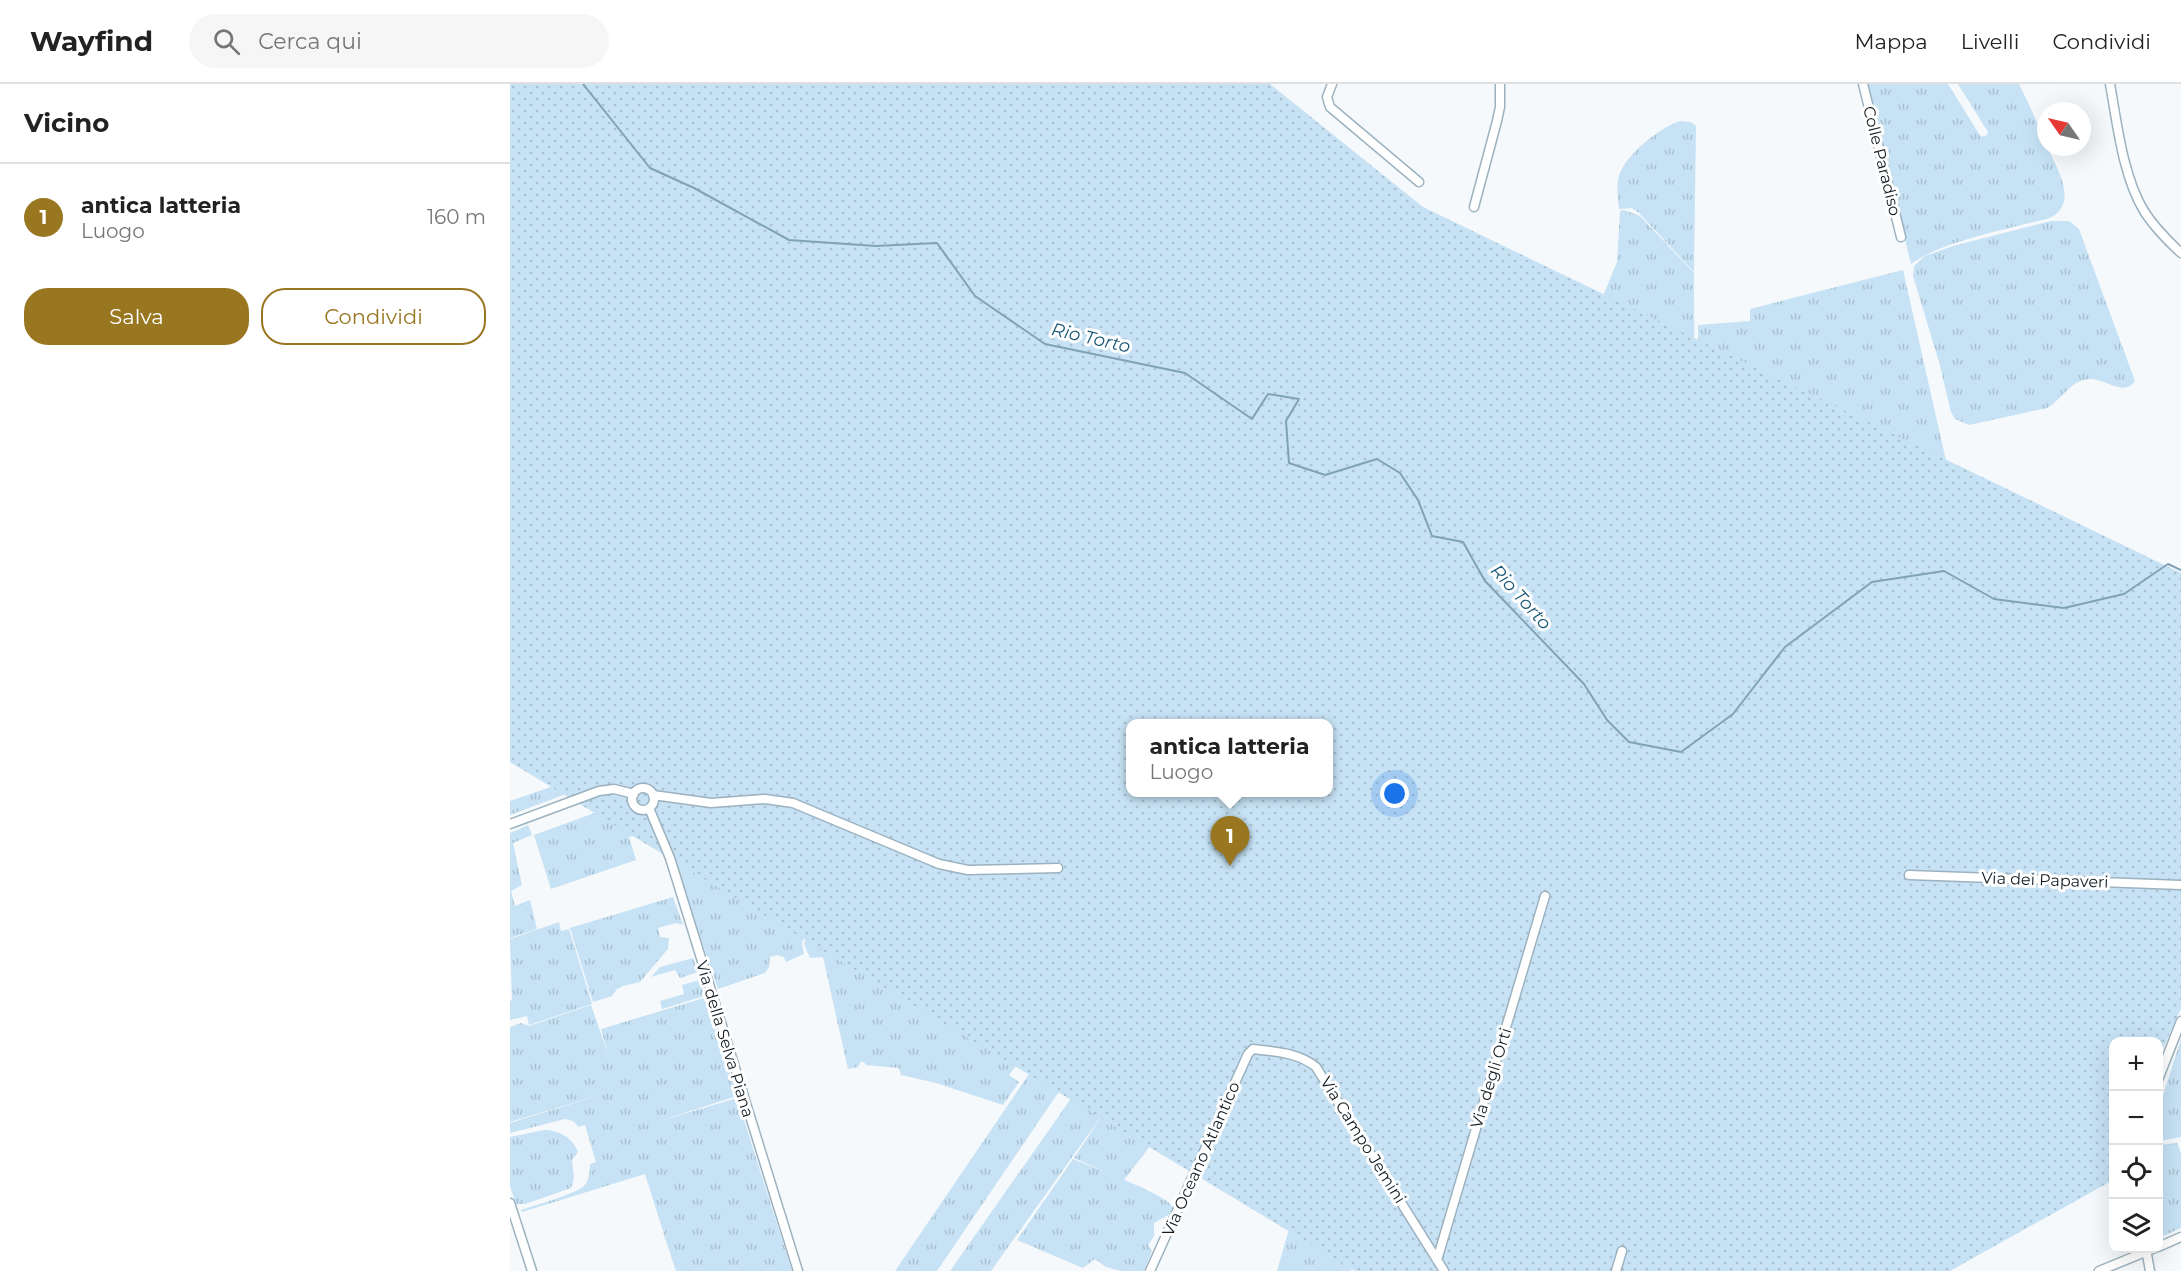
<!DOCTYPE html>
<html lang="it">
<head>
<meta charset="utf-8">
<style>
  :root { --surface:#fff; --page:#f6f6f6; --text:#222; --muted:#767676; --line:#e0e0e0; --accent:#997620 }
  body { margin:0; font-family:Montserrat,sans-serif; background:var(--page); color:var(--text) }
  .controls { position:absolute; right:18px; bottom:18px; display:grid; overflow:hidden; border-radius:12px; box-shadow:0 6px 24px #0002 }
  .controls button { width:54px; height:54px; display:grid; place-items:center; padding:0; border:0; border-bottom:2px solid var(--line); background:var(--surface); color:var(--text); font:30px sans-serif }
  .compass { position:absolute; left:1527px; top:18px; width:54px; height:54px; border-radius:50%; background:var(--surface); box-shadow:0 6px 24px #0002; rotate:304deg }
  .you { position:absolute; left:885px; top:710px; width:21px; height:21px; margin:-15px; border:4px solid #fff; border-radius:50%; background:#1a73e8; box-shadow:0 0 0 9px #1a73e833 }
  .badge { display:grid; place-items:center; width:39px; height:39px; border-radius:50%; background:var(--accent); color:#fff; font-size:20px; font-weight:700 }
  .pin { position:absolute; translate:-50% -50px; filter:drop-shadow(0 2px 3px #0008) }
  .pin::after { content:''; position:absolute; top:32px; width:21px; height:18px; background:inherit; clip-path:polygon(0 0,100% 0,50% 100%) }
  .popup { position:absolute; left:616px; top:635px; width:207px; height:78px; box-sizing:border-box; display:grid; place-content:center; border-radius:12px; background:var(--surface); filter:drop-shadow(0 2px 4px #0005); font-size:20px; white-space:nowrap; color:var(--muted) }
  .popup b { font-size:22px; color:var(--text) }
  .popup::after { content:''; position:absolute; left:50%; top:100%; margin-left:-12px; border:12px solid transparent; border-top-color:var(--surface) }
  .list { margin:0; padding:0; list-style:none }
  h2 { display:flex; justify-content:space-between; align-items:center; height:78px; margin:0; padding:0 24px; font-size:26px }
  h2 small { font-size:20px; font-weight:400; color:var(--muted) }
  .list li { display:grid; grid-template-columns:39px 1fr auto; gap:18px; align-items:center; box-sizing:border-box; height:108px; padding:0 24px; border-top:2px solid var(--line) }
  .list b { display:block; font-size:22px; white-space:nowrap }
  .list p { margin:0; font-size:20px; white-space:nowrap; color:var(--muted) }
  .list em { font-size:20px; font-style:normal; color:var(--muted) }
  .actions { display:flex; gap:12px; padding:18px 24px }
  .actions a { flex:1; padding:14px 0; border:2px solid var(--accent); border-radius:24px; text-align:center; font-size:21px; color:var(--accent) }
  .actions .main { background:var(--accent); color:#fff }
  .icon { flex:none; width:33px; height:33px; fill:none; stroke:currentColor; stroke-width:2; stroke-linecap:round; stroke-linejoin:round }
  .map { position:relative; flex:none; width:1671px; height:1187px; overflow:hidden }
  header { display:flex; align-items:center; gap:36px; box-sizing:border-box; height:84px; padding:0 30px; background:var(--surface); border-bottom:2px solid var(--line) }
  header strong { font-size:28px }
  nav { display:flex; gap:33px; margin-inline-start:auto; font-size:21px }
  .search { width:420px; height:54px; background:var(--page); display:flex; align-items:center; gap:15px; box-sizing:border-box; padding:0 21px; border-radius:33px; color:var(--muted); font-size:22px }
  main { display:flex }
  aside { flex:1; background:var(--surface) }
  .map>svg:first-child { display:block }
  .grass { fill:url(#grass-tufts) }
  .park { fill:url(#park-dots); fill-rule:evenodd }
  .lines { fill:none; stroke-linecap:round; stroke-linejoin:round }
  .stream { stroke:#80a2b7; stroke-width:2 }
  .minor-casing { stroke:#9cb2bf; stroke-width:11 }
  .minor { stroke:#fff; stroke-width:8 }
  .labels { text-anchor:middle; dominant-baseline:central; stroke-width:6; stroke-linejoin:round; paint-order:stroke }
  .street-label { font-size:16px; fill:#141c21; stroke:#fff }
  .water-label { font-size:18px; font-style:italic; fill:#1b5877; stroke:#fff }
</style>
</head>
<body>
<header>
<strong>Wayfind</strong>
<div class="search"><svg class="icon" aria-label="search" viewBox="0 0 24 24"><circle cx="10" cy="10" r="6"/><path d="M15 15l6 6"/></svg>Cerca qui</div>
<nav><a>Mappa</a><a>Livelli</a><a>Condividi</a></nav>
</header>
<main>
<aside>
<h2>Vicino<small></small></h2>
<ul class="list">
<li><span class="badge">1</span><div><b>antica latteria</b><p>Luogo</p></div><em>160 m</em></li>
</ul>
<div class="actions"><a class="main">Salva</a><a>Condividi</a></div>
</aside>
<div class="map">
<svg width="1671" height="1187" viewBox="0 0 1671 1187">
  <defs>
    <pattern id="grass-tufts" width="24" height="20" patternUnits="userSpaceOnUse" patternTransform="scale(1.5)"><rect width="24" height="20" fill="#c6e2f4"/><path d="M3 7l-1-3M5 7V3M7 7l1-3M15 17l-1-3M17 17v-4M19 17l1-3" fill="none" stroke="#a9c1d1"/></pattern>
    <pattern id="park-dots" width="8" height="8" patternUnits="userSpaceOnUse" patternTransform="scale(1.5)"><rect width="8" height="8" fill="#c6e2f4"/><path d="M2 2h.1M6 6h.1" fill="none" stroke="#a9c1d1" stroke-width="1.8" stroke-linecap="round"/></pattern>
  </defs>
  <rect width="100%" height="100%" fill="#f5f9fc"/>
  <path class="grass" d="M1357,0h81l33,53 6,-2 1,-3 -30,-48h61c10,20 19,40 27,60 8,20 35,58 4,74 -41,11 -105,22 -139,46z
    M1170,37l11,1 5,4 -2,146 -55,-59 -7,-5 -13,1c-1,-10 -3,-23 0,-33 7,-22 40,-48 61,-55z
    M1114,126l16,6 54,57 1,222 -99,-182 21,-51 3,-51z
    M1541,137h18l10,8 56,152c-11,16 -29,-2 -45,-2 -20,1 -27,20 -43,29l-78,17 -14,-6 -4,-7 -12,-50 -26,-86 1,-10 11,-10 28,-10z
    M1393,186l46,204 -252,11 1,-160 52,-4v-12z
    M837,675l-186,373 -37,48 -50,-22 31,-47 -114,160h-41l202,-288 177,-191z
    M105,681l-36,24 -69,26v-14z
    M112,719l32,26 -25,8 7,23 -85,29 -17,-54z
    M146,724l152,115 -6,21 2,10 -18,8 -2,-5 -7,-2 -7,2 -1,10 -4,6 -47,16z
    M18,741l4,10 -19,8 9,42 -11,6 4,15 15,-6 7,29 -27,9v-105z
    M441,788l41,1 -35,103 31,-91 10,-4c63,-9 124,-7 186,-1 8,11 5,23 0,35l-126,178 -121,178h-42l175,-257 -3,-4 -73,-23 71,27 -37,55 -10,-6 -9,12 10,7 -16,23 -67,-22 -35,-8 -2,-7 -33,-3 -2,-3h-4l-2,5 -10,2 -25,-112 -13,1 -6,-14 7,-20 106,44z
    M163,813l10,28 -7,-2 -18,5 2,9 9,1 -1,11 -28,33 -17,4 -6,3 -5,7 -19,6 -23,-74z
    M49,838l2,9 8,-2 23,75 -63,21 -2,-9 -17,4v-19l2,-1 -2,-61z
    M183,874l5,14 -18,6 -5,-8 -24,7 9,-10z
    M190,896l4,16 -42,13 -2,-8 24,-7 -2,-9z
    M197,913l30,99 -84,27 84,-25 55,173h-116l-13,-39 3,-2 -3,1 -18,-57 -123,38 -1,-2c15,-5 52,-15 63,-24 5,-4 6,-16 6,-22l6,-2 -11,-37 -6,2 -6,-6 -8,-2 -55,14v-10l109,-34 -109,33v-95l11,-4 8,3 62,-21 17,49 -7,-25z
    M1671,955v98l-22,4v-33z
    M818,1009l51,86 -28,92h-74z
    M34,1046c15,0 29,8 34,22l-6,8 2,18 -3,10 -46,16h-9l-6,-18v-49z
    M1667,1059l4,10v75l-22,10v-93z
    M563,1075c19,8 93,35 100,48l-3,7 -16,9v13l-6,9 4,6 -8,20h-23l-15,-4 -11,-8 -12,9 -66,-28z"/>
  <path class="park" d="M0,0h760l153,123 758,366v435l-22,50 -1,-16h-44l-1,138 -163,91h-595l-845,-509zM621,640h198v68h-198z"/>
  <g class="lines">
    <path class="stream" d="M73,0l67,84 44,20 95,52 87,6 61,-3 38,53 70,48 140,29 67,46 16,-25 31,5 -13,22 3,42 36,12 52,-16 23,14 18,27 14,36 31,6 22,39 99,103 23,36 22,22 52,10 52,-38 52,-67 87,-65 72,-11 50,28 70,9 60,-14 44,-30 13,6"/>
    <defs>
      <path id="minor" d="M822,0l-5,13 3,10 89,75
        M1353,0l38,153
        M1600,0c7,39 13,93 34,127 10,16 23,29 37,42
        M964,123l23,-86 3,-14v-23
        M122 715a11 11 0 1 1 22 0a11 11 0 1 1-22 0Z
        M143,711l58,8 54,-4 28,4 146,61 29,6 90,-2
        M139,724l21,50 128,413
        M0,740l89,-33 15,-2 20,5
        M1399,791l272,10
        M1648,996l23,-59
        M0,1119l22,68
        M1648,1163l23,-10
        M1636,1165l4,22
        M927,1176l108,-364
        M640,1187l98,-217 5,-5c22,3 45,3 63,18l128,204
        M1106,1187l6,-20
        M1589,1187l56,-23"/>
    </defs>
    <use href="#minor" class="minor-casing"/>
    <use href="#minor" class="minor"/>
  </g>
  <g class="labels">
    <g class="street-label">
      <text transform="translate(1372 77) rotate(76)">Colle Paradiso</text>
      <text transform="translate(1535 796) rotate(2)">Via dei Papaveri</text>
      <text transform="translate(215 955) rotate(73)">Via della Selva Piana</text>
      <text transform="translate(981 994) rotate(-73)">Via degli Orti</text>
      <text transform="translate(853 1056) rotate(58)">Via Campo Jemini</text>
      <text transform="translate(691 1075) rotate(-66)">Via Oceano Atlantico</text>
    </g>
    <g class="water-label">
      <text transform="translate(581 254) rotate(13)">Rio Torto</text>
      <text transform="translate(1011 513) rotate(48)">Rio Torto</text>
    </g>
  </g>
</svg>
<div class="controls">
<button>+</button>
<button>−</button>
<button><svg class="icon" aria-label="locate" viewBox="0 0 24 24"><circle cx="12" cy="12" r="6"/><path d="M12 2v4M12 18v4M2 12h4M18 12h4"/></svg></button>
<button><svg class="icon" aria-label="layers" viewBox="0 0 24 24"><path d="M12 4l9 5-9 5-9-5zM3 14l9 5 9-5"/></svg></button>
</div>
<svg class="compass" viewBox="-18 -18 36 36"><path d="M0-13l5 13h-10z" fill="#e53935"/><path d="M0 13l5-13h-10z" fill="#767676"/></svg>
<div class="you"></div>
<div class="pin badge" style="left:720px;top:782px">1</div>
<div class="popup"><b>antica latteria</b>Luogo</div>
</div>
</main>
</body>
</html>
